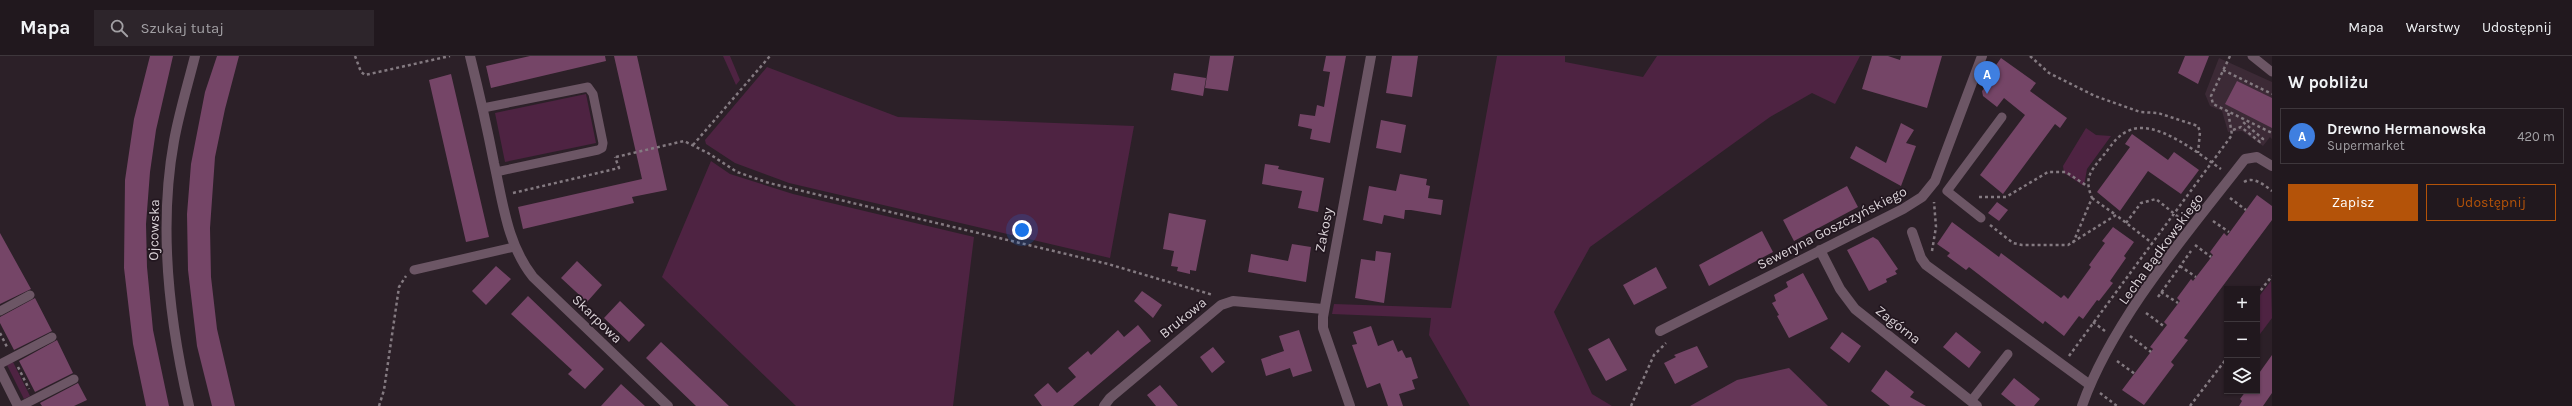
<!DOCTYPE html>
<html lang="pl">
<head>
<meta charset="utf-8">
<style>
  :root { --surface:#21181e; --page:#2d252b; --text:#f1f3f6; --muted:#a2a0a4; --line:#3e373c; --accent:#b45309 }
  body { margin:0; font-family:Karla,sans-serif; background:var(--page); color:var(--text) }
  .controls { position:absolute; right:12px; bottom:12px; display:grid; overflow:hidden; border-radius:0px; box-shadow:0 1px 3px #0004 }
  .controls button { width:36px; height:36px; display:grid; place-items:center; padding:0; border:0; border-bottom:1px solid var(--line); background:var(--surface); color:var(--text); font:20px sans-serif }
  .you { position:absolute; left:1022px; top:174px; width:14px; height:14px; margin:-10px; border:3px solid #fff; border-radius:50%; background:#1a73e8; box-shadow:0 0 0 6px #1a73e833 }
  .badge { display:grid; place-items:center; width:26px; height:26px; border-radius:50%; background:var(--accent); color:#fff; font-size:13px; font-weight:700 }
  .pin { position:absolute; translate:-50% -33px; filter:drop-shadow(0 1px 2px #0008) }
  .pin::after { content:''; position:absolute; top:21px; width:14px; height:12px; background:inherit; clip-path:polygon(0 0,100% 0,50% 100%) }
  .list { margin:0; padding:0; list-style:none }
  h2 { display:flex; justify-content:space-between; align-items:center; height:52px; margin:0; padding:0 16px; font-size:17px }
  h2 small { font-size:13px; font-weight:400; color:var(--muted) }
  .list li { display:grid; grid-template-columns:26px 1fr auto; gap:12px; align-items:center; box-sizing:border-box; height:56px; margin:0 8px 8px; padding:0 8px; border:1px solid var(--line); border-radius:0px }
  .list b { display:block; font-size:15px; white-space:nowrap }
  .list p { margin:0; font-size:13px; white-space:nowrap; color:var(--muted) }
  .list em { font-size:13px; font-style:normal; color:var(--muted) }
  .actions { display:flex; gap:8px; padding:12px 16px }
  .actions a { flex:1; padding:9px 0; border:1px solid var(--accent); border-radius:0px; text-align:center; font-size:14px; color:var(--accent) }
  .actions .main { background:var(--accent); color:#fff }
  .icon { flex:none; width:22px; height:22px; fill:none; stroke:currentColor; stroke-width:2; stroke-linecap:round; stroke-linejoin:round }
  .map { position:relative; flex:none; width:2272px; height:350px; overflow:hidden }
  header { display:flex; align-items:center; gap:24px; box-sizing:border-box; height:56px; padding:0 20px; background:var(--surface); border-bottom:1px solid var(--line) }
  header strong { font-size:19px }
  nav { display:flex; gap:22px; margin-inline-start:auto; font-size:14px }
  .search { width:280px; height:36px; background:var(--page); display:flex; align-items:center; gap:10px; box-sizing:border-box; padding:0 14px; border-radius:0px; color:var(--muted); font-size:15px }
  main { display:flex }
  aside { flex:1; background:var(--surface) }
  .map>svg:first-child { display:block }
  .built { fill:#3c2a36 }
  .green { fill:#4e2342 }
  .forest { fill:#653657 }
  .building { fill:#754567 }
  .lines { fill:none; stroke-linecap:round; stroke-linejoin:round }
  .path { stroke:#847a81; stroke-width:2.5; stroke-dasharray:3 3; stroke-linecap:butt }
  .lane { stroke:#6c5665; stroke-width:9 }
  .street { stroke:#6c5665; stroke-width:10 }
  .labels { text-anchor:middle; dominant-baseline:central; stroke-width:3.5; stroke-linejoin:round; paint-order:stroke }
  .street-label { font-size:14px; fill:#dbd3d8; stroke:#22161f }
</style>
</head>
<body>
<header>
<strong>Mapa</strong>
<div class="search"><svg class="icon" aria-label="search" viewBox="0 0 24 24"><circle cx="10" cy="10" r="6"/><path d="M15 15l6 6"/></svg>Szukaj tutaj</div>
<nav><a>Mapa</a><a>Warstwy</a><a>Udostępnij</a></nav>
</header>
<main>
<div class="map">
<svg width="2272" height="350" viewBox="0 0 2272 350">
  <rect width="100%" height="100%" fill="#2c2028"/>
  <path class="built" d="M2219,2l53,24v57l-2,-2 -7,9 -21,-15 -14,1 -6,-21 -12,-5 -5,-12z"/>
  <path class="green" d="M723,0h7l10,24 -4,5z
    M1497,0h68v6l78,15 14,-21h203l-25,48 -23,-11 -42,24 -180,130 -36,65 38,82 20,12h-142l-41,-71 2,-17 -99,-4 2,-10 117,4z
    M767,11l131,50 236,9 -24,132 -321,-75 -54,-20 -29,-19 -1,-4z
    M586,38l10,49 -91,19 -10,-49z
    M2086,72l10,7 15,1 -24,33 -3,17 -20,-13 -1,-7z
    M711,105l19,13 63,20 181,43 -21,169h-157l-134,-129z
    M2271,225l1,37 -15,20v-39z
    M13,306l17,34 -6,3 -17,-34z"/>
  <path class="forest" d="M1789,312l39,38h-138l47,-26z"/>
  <path class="building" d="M150,0h23l-17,74 -6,42 -4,52 1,43 6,63 16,76h-23l-13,-62 -9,-76 1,-88 9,-61z
    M217,0h22l-14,53 -10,48 -5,71 1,49 6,52 18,77h-23l-15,-60 -9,-76 -1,-56 4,-50 14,-72z
    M530,0h75l1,5 -115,27 -5,-22z
    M614,0h23l30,134 -35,7 2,6 -111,26 -5,-22 124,-28z
    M1210,0h24l-6,35 -23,-3z
    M1326,0h20l-16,87 -20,-4 2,-10 -14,-3 2,-12 15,2 2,-11 7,2 6,-35 -7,-1z
    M1392,0h26l-6,41 -26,-4z
    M1872,0h16l12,4 1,-4h41l-15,52 -65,-19z
    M2185,0h24l-11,28 -20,-11z
    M2001,2l35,25 -6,8 37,27 -7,10 -5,-4 -52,70 -23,-19 45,-60 -21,-17 -7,9 -14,-11 -1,-5 6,-7 -1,-6z
    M1174,17l32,5 -3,18 -32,-6z
    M451,18l38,163 -23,5 -37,-162z
    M2237,25l35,17v30l-47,-24z
    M1381,64l25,5 -5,28 -25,-5z
    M1901,67l13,7 -8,13 10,3 -15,40 -51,-28 6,-12 30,17z
    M2132,78l36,26 6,-8 25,18 -18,24 -33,-23 -28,40 -23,-19 33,-45 -5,-3z
    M1265,108l14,2 -1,3 46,9 -6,34 -20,-4 4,-17 -40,-7z
    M1400,118l27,5 -1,6 4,1 -2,12 15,2 -2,15 -30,-5h-6l-1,9 -20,-4 -2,9 -19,-4 6,-34 27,5z
    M1847,130l11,21 -64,34 -11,-21z
    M2257,139l15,11v14l-88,118 4,2 -17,22 3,3 -30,40 -22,-15 31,-41 -3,-2 17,-22 -3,-3 16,-21 -3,-3 14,-19 2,2 20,-26 -3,-3 14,-19 3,3z
    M1997,146l11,8 -9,11 -11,-8z
    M1169,157l37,7 -10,51 -6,-1v4l-13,-3 1,-4 -7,-1 3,-15 -11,-2z
    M1952,166l47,35 2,-4 60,45 3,-3 4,4 23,-32 -2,-2 16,-22 -3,-2 11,-14 21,15 -10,14 2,2 -16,23 3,2 -14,18 -2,-1 -14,19 -4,-3 -15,20 -19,-15 -2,3 -74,-57 -3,3 -19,-14 3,-3 -13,-9z
    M1762,175l11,21 -64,34 -10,-21z
    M0,177l31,56 -31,15z
    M1873,181l5,3 20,29 -3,2 2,3 -11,5 1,3 -18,9 -22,-41z
    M1292,188l19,3 -5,35 -58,-10 3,-18 37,7z
    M1376,195l15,2 -7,50 -29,-5 6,-39 14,2z
    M577,205l25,24 -15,17 -26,-24z
    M496,210l15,13 -25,26 -14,-14z
    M1656,211l11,21 -33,17 -11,-20z
    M1803,217l25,46 -39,19 -12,-22 2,-1 -7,-12 4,-2 -2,-6 14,-8 -2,-5z
    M1142,235l20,14 -9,13 -19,-17z
    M528,240l76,73 -19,20 -17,-15 4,-4 -61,-56z
    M35,242l17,33 -38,19 -14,-27v-6z
    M620,245l25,24 -16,17 -25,-24z
    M1138,269l13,16 -9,7 -69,58h-31l-8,-11 14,-12 9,10 19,-16 -8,-9 20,-17 3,4 27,-25 6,7z
    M1371,270l7,20 15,-6 5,12 4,-2 4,8 5,-1 7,21 -6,2 3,9 -16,5 4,12h-15l-8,-23 -13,5 -15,-43 5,-1 -4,-12z
    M1299,274l13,41 -19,6 -3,-9 -24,8 -5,-17 23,-8 -5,-15z
    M1842,276l19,14 -12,17 -19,-15z
    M1956,276l25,20 -12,16 -26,-21z
    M1609,282l18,32 -21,11 -18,-32z
    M57,284l16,33 -38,19 -16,-31z
    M661,286l14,13 54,51h-33l-50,-48z
    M1697,290l11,21 -33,17 -11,-21 12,-6 -2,-2z
    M1213,291l12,15 -13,11 -12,-16z
    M2272,299v38l-9,13h-24l3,-5 -2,-2 6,-8h11v-15z
    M1886,314l28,22 -4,5 16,9h-36l-19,-15z
    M2014,322l26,21 -6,7h-18l-15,-12z
    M78,327l9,17 -13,6h-32l-2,-3z
    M621,328l24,22h-44z
    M1160,329l18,21h-22l-9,-11z"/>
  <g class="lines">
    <path class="path" d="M355,0l6,16 4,3 85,-19
      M2030,0l19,17 46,23 45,16 18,1 40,13 2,6 -2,21
      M2230,0l-19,40 2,8 59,29
      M2223,14l49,24
      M2233,74l8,-3 19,15 3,-3 -20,-17v-4
      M693,89l77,-89
      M616,101l68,-16 24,12 29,19 32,11 339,81 105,31
      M2244,126c10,-6 20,3 28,9
      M513,137l106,-25 -4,-11
      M1979,141h27l42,-25h18l21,14
      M2092,142l24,17
      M2230,142l16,12
      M2213,165l16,11
      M2126,167l15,-20 15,-4 26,21
      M1990,169l23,18 9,2h46l48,-30 36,28
      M2073,187l19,-45c-8,-20 -2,-26 10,-41 8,-9 14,-21 26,-26 27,-14 72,24 93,38
      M2195,189l16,12
      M1932,195l4,-24 -2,-25
      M2180,210l16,11
      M2161,236l17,11
      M2257,239l15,-19
      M2158,241l33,-46
      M2146,257l19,14
      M2093,266l12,9
      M0,277l7,14
      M2130,280l21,16
      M2069,300l163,-221 -4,-24
      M2117,305l18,13
      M18,311l11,22
      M2100,337l17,13
      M379,350l5,-16 15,-103 7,-11
      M1631,350l23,-51 12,-12
      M2190,350l37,-48"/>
    <path class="lane" d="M2252,0l20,16
      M483,52l105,-21 5,7 10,49 -1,5 -4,2 -102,22
      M1981,162l-34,-27 55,-74
      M414,214l100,-23
      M0,255l30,-16
      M0,308l52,-27
      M1971,345l37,-47
      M21,350l53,-27"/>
    <path class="street" d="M470,0c9,36 17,71 24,107 9,40 13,81 39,114l135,129
      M1912,176l9,26 5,7 164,120
      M1820,194l20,39 15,20 122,97
      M1660,275l243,-122 19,-12 13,-16 47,-125
      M0,314l18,36
      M189,350c-20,-86 -31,-177 -15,-265 5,-28 14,-57 21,-85
      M1104,350l6,-8 111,-93 12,-4 90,8
      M1350,350l-27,-78v-11l48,-261
      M2082,350c30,-86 107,-175 163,-247l12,-2 15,9"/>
  </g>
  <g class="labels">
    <g class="street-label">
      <text transform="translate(1832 172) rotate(-27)">Seweryna Goszczyńskiego</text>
      <text transform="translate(154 174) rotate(-89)">Ojcowska</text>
      <text transform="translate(1324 174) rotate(-79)">Zakosy</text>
      <text transform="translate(2161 193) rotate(-54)">Lecha Bądkowskiego</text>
      <text transform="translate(1183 262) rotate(-39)">Brukowa</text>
      <text transform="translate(597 263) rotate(44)">Skarpowa</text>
      <text transform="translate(1898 269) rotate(38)">Zagórna</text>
    </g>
  </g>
</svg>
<div class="controls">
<button>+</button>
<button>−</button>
<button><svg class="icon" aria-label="layers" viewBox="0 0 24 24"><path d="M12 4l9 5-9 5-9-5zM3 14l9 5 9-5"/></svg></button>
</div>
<div class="you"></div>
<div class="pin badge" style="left:1987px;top:38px;background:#3f7fe0">A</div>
</div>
<aside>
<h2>W pobliżu<small></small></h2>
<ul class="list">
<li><span class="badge" style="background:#3f7fe0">A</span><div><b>Drewno Hermanowska</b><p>Supermarket</p></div><em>420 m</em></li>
</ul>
<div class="actions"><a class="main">Zapisz</a><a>Udostępnij</a></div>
</aside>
</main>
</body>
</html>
